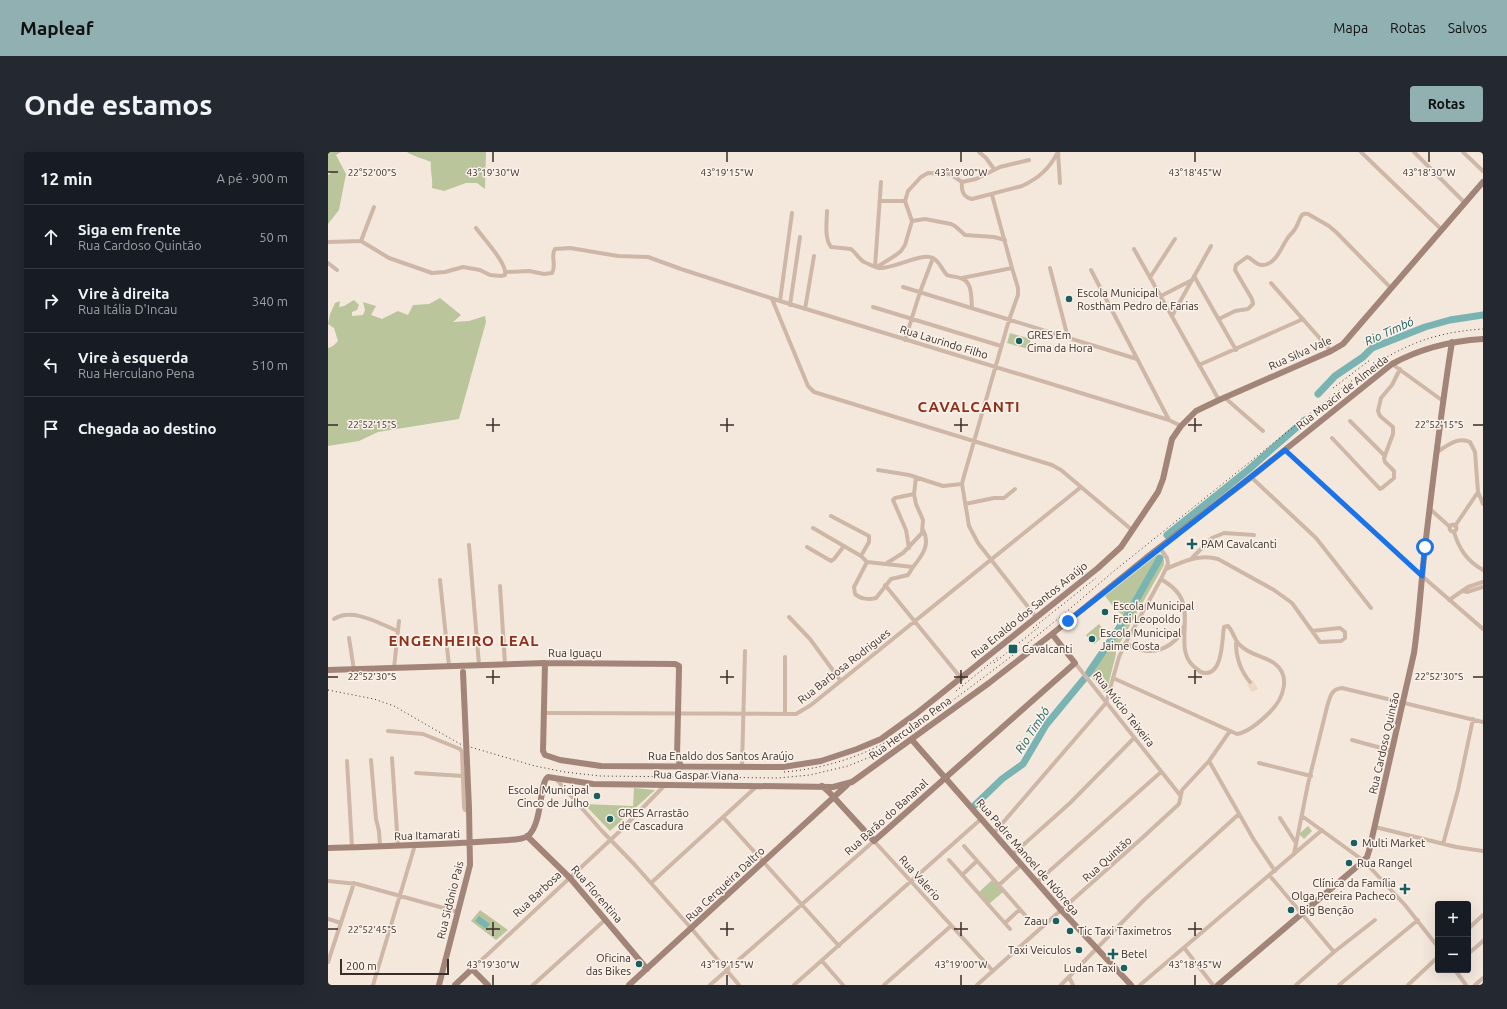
<!DOCTYPE html>
<html lang="pt">
<head>
<meta charset="utf-8">
<style>
  :root { --surface:#171b24; --page:#242831; --text:#f1f3f6; --muted:#9ea1a6; --line:#363941; --accent:#90b0b2 }
  body { margin:0; font-family:Ubuntu,sans-serif; background:var(--page); color:var(--text) }
  .controls { position:absolute; right:12px; bottom:12px; display:grid; overflow:hidden; border-radius:4px; box-shadow:0 4px 16px #0002 }
  .controls button { width:36px; height:36px; display:grid; place-items:center; padding:0; border:0; border-bottom:1px solid var(--line); background:var(--surface); color:var(--text); font:20px sans-serif }
  .scale { position:absolute; left:12px; bottom:10px; width:109px; box-sizing:border-box; padding-left:4px; border:2px solid #3a2d28; border-top:0; font-size:11px; line-height:14px; white-space:nowrap; color:#3a2d28; -webkit-text-stroke:3px #fbf2ea; paint-order:stroke }
  .stop { position:absolute; width:12px; height:12px; margin:-9px; border:3px solid #1a73e8; border-radius:50%; background:#fff }
  .stop.end { background:#1a73e8; border-color:#fff; box-shadow:0 1px 4px #0008 }
  .list { margin:0; padding:0; list-style:none }
  h2 { display:flex; justify-content:space-between; align-items:center; height:52px; margin:0; padding:0 16px; font-size:17px }
  h2 small { font-size:13px; font-weight:400; color:var(--muted) }
  .list li { display:grid; grid-template-columns:26px 1fr auto; gap:12px; align-items:center; box-sizing:border-box; height:64px; padding:0 16px; border-top:1px solid var(--line) }
  .list b { display:block; font-size:15px; white-space:nowrap }
  .list p { margin:0; font-size:13px; white-space:nowrap; color:var(--muted) }
  .list em { font-size:13px; font-style:normal; color:var(--muted) }
  .icon { flex:none; width:22px; height:22px; fill:none; stroke:currentColor; stroke-width:2; stroke-linecap:round; stroke-linejoin:round }
  .map { position:relative; flex:none; width:1155px; height:833px; overflow:hidden; border-radius:4px }
  header { display:flex; align-items:center; gap:24px; box-sizing:border-box; height:56px; padding:0 20px; background:var(--accent); color:#111 }
  header strong { font-size:19px }
  nav { display:flex; gap:22px; margin-inline-start:auto; font-size:14px }
  .intro { display:flex; align-items:center; justify-content:space-between; box-sizing:border-box; height:96px; padding:0 24px }
  h1 { margin:0; font-size:28px }
  .button { padding:10px 18px; border-radius:4px; background:var(--accent); color:#111; font-size:14px; font-weight:700 }
  main { display:flex; gap:24px; padding:0 24px }
  aside { flex:1; background:var(--surface); border-radius:4px; box-shadow:0 4px 16px #0002 }
  .map>svg:first-child { display:block }
  .green { fill:#bac59b }
  .plaza { fill:#eed8c3 }
  .water { fill:#79b4b3 }
  .lines { fill:none; stroke-linecap:round; stroke-linejoin:round }
  .river { stroke:#79b4b3; stroke-width:7 }
  .street { stroke:#ceb7a7; stroke-width:4 }
  .secondary { stroke:#a28578; stroke-width:6 }
  .rail { stroke:#3a2d28; stroke-width:1; stroke-dasharray:1 3; stroke-linecap:butt }
  .secondary-bridge { stroke:#a28578; stroke-width:6 }
  .route { stroke:#1a73e8; stroke-width:5 }
  .ticks { fill:none; stroke:#3a2d28; stroke-width:1.5 }
  .poi-dot { fill:#1a5f5f; stroke:#fbf2ea; stroke-width:1.5 }
  .labels { text-anchor:middle; dominant-baseline:central; stroke-width:3; stroke-linejoin:round; paint-order:stroke }
  .poi-label { font-size:11px; fill:#3a2d28; stroke:#fbf2ea; text-anchor:start }
  .street-label { font-size:11px; fill:#3a2d28; stroke:#fbf2ea }
  .water-label { font-size:12px; font-style:italic; fill:#1a5f5f; stroke:#fbf2ea }
  .district-label { font-size:15px; font-weight:bold; letter-spacing:1px; fill:#902f1a; stroke:#fbf2ea }
  .ticks-label { font-size:10px; text-anchor:middle; fill:#3a2d28; stroke:#fbf2ea; stroke-width:3; stroke-linejoin:round; paint-order:stroke }
</style>
</head>
<body>
<header>
<strong>Mapleaf</strong>
<nav><a>Mapa</a><a>Rotas</a><a>Salvos</a></nav>
</header>
<div class="intro"><h1>Onde estamos</h1><a class="button">Rotas</a></div>
<main>
<aside>
<h2>12 min<small>A pé · 900 m</small></h2>
<ul class="list">
<li><svg class="icon" aria-label="ahead" viewBox="0 0 24 24"><path d="M12 20V5M6 11l6-6 6 6"/></svg><div><b>Siga em frente</b><p>Rua Cardoso Quintão</p></div><em>50 m</em></li>
<li><svg class="icon" aria-label="right" viewBox="0 0 24 24"><path d="M7 20v-9h11M14 6l5 5-5 5"/></svg><div><b>Vire à direita</b><p>Rua Itália D'Incau</p></div><em>340 m</em></li>
<li><svg class="icon" aria-label="left" viewBox="0 0 24 24"><path d="M17 20v-9H6M10 6l-5 5 5 5"/></svg><div><b>Vire à esquerda</b><p>Rua Herculano Pena</p></div><em>510 m</em></li>
<li><svg class="icon" aria-label="arrive" viewBox="0 0 24 24"><path d="M6 21V4h12l-3 4 3 4H6"/></svg><div><b>Chegada ao destino</b></div></li>
</ul>
</aside>
<div class="map">
<svg width="1155" height="833" viewBox="0 0 1155 833">
  <rect width="100%" height="100%" fill="#f4e8dd"/>
  <path class="green" d="M0,0h13l-5,3 10,19 -7,36 -11,14v-49l3,-2 -3,-2z
    M79,0h79l-1,37 -8,-6h-11l-22,8 -12,-3c1,-9 -2,-17 -1,-26 -8,-4 -17,-5 -24,-10z
    M112,146l21,17 -8,7 16,-1 16,-5 1,6 -27,97 -81,13 -19,9 -31,5v-98l5,-2 5,-5 -4,-13 -6,-4 2,-10 5,-11 5,-2 -1,6 5,-1 10,-6 5,5 -2,5 -5,2v4l11,-1 2,-5 -2,-8 13,4 -5,9 11,4 16,-8 10,4 5,-10 16,-1z
    M682,181l21,6 -3,10 -21,-6z
    M829,403l5,1 2,5v4l-48,85v4l-9,36 -3,2 -18,-22 38,-54 -8,-6 -11,-14z
    M771,472l8,10 -13,10 -8,-9z
    M306,636l21,2 -45,41 -26,-27 49,2z
    M980,674l4,5 -8,8 -5,-5z
    M664,728l11,12 -14,12 -10,-12z
    M152,758l28,20 -12,10 -25,-19z"/>
  <path class="plaza" d="M925,528l5,9 -6,3 -5,-7z"/>
  <path class="water" d="M151,764l11,8 -4,5 -11,-8z"/>
  <g class="lines">
    <path class="river" d="M990,242l17,-18 28,-19 9,-9 53,-21 25,-7 33,-5
      M839,383l81,-65 57,-50
      M760,522l39,-58 33,-58
      M647,653l27,-26 21,-15 23,-39 38,-46"/>
    <path class="street" d="M651,0l7,6 8,11
      M730,0l2,31
      M1033,0l81,78
      M1086,0l50,50
      M1135,0l20,19
      M634,30c-1,9 1,15 10,17l50,-13c17,-8 27,-17 36,-34
      M664,43l20,73 6,20v7l-9,25 -45,156 -2,8 7,42 9,17 58,74
      M577,49l3,-10 13,-14 7,-4 22,1 12,8 14,-3 24,-12 29,-7
      M499,59c0,10 -3,27 4,36l20,2c5,4 8,10 13,13 5,2 10,5 15,6 15,1 43,-16 54,-10 7,4 9,12 14,17 4,2 8,1 13,3 13,3 11,20 12,30
      M584,69l13,-2 26,5 4,2 10,9 29,2 11,3
      M33,89l13,-34
      M0,90l33,-1 28,17 43,15 13,-1 18,-5 17,3 10,5 11,1 4,-1c3,-11 -22,-37 -29,-47
      M806,97l85,151
      M0,111l9,7
      M547,115l6,-85
      M549,115l19,-12 5,-4 4,-6 7,-24 -7,-20h-25
      M722,116l18,70
      M763,118l78,150
      M178,120l23,-1 15,3 8,-1c5,-8 -2,-17 3,-24l15,-1 48,8 30,1 33,12 99,32 389,119 12,6
      M823,124l24,-37
      M866,124l42,74
      M634,126l50,-10
      M943,131l60,68
      M575,135l234,72
      M833,144l31,-16
      M444,147l36,87 6,6 238,73 9,5 71,60
      M452,149l12,-88
      M462,153l10,-68
      M545,155l128,39
      M477,157l9,-53
      M844,164l39,-70
      M891,167l16,-8 13,-2 5,-5 -1,-5 -17,-29 1,-5 11,-8c6,1 8,9 16,8 13,-1 18,-17 24,-26 2,-4 6,-6 8,-10 3,-4 4,-10 7,-14 2,-2 3,-1 6,-1l21,12 8,7 54,55
      M577,188l15,-48 13,-34
      M1064,212l51,37
      M871,213l104,-46
      M896,245l39,34
      M1022,269l35,35
      M1004,286l48,51 2,-1 12,-10v-7l-9,-9 -1,-4 9,-24v-7l-13,-11 -2,-5 3,-13 11,-13 8,-16
      M957,298l137,126 61,53
      M1109,300c10,-6 21,-16 33,-10l5,10 3,40 5,12
      M550,318l31,5 34,11 19,-2
      M923,325l65,61 55,70
      M637,352l29,-6h10l11,-9
      M1102,357l20,18
      M503,364l38,20v6l-8,14
      M1121.5 376a3.5 3.5 0 1 1 7 0a3.5 3.5 0 1 1-7 0Z
      M1127,374l23,-34
      M485,376l48,28 6,6 46,5 -5,8 -17,4 -15,19c-7,2 -16,1 -21,-4l-1,-7 13,-25
      M1126,380c5,17 13,29 29,38
      M141,393l10,120
      M479,395l24,14 3,-2 10,-13
      M581,396l-3,-18 -13,-30 2,-2 19,-4 2,-17
      M864,406l20,-20 12,-5 30,2
      M559,411l16,-10 19,-20 1,-13 -7,-16 -2,-10
      M585,415c9,-11 18,-23 10,-37
      M838,417c18,-8 33,-15 52,-10l56,31 18,13 28,39 21,-1 4,-3v-6l-5,-4 -28,3
      M112,428l9,86
      M557,433l76,93
      M172,434l5,78
      M1135,439l4,1 16,-5
      M1121,448l19,-13 15,-5
      M461,465l21,22 30,41
      M6,467c19,-12 46,5 64,12
      M21,486l5,32
      M908,491c0,15 4,27 14,39
      M797,492c7,2 14,6 22,7 17,1 32,-10 37,-25
      M457,505v57
      M747,511l105,132
      M66,516l5,-47
      M785,526l124,56c12,-2 25,-14 33,-22 13,-13 22,-36 4,-49 -10,-7 -24,-8 -33,-17 -7,-5 -7,-14 -13,-20l-4,1c-2,12 -1,47 -19,46 -3,0 -6,-2 -8,-4 -23,-15 -6,-47 -15,-69 -4,-10 -12,-15 -21,-21
      M216,561l252,1 15,-9 270,-218
      M60,579l35,3 37,15 2,3 2,55 1,3 4,1
      M1024,588l40,11
      M64,606l6,88
      M43,608l5,59 3,12 1,15
      M19,609l5,86
      M881,609l45,79 21,31
      M931,611l52,13
      M414,615l3,-116
      M88,621l47,3
      M228,627l46,52 32,33 57,64 48,57
      M974,664l62,45 41,44 33,42
      M395,665l116,129
      M952,666l16,25
      M1047,675l81,20 27,4
      M666,681l112,-130 13,-46 6,-13 36,-65 7,-15 -1,-6 -7,-10
      M1115,692l15,-54 15,-71
      M636,694l61,69
      M685,702l57,-51 64,-65
      M966,702l14,-70 19,-77c3,-10 4,-18 15,-19l141,34
      M621,708l61,69
      M634,723l15,-14
      M942,724l64,76
      M0,729l29,3 101,28
      M709,730l124,-110
      M323,731l106,-97
      M671,733l23,-21
      M0,767l13,4
      M677,771l15,-14
      M1140,777l15,-14
      M857,797l28,36
      M1140,802l15,-13
      M494,809l21,24
      M0,810l26,-79
      M144,817l148,-138 46,-47
      M1127,818l11,15
      M741,825l4,8
      M45,833l42,-140
      M205,833l73,-66
      M382,833l164,-144 119,130
      M466,833l187,-166
      M556,833l67,-59
      M649,833l164,-146 38,-35 3,-14 27,-29 21,-30
      M733,833l83,-85 95,-86
      M812,833l182,-155
      M968,833l38,-33 41,-32
      M1011,833l79,-65
      M1080,833l30,-28
      M1147,833l8,-7"/>
    <path class="secondary" d="M217,511l-2,88 2,4 15,5 41,6 182,1 38,-6 36,-12 24,-10 36,-26 181,-145 23,-21 37,-55 5,-13 9,-40 9,-13 15,-15 23,-11 112,-49 12,-7 140,-162
      M0,518l217,-7 130,1 4,2v3l-2,88 4,9
      M584,588l150,171 69,74
      M494,634l7,6 45,49 201,-178 -23,-29
      M199,684l43,42 77,91
      M0,696c55,-2 109,-3 164,-7 9,-1 29,0 36,-5 15,-13 11,-54 20,-59l45,7 240,3 19,-5 137,-99 63,-49 94,-76 105,-81 141,-113c29,-16 58,-23 91,-25
      M111,833l31,-120 -1,-57
      M127,833l17,-16 16,16
      M301,833l218,-200
      M890,833l142,-121 7,-7 2,-6 45,-198c5,-35 7,-70 11,-106 8,-68 16,-137 27,-205"/>
    <path class="rail" d="M1005,236l37,-28
      M705,476l63,-50
      M666,511l45,-36
      M0,538l46,9 20,7 66,38 75,22 30,6 35,4 178,2 32,-3 38,-9 27,-11 29,-18 104,-78 51,-41 55,-47 223,-179c49,-38 83,-59 146,-63
      M628,539l42,-34
      M456,620c36,-3 71,-13 102,-30"/>
    <path class="secondary-bridge" d="M135,520l6,136"/>
  </g>
  <g class="lines">
    <path class="route" d="M740,469l217,-171 137,126 3,-29"/>
  </g>
  <path class="ticks" d="M165,0v10M399,0v10M633,0v10M867,0v10M1101,0v10M0,20h10M165,266v14M399,266v14M633,266v14M867,266v14M0,273h10M158,273h14M392,273h14M626,273h14M860,273h14M1145,273h10M165,518v14M399,518v14M633,518v14M867,518v14M0,525h10M158,525h14M392,525h14M626,525h14M860,525h14M1145,525h10M165,770v14M399,770v14M633,770v14M867,770v14M0,777h10M158,777h14M392,777h14M626,777h14M860,777h14M165,823v10M399,823v10M633,823v10M867,823v10"/>
  <g class="poi-dot">
    <circle cx="741" cy="147" r="4"/>
    <circle cx="691" cy="189" r="4"/>
    <path d="M862 386h4v4h4v4h-4v4h-4v-4h-4v-4h4z"/>
    <circle cx="777" cy="460" r="4"/>
    <circle cx="764" cy="487" r="4"/>
    <rect x="680" y="492" width="10" height="10" rx="2"/>
    <circle cx="269" cy="644" r="4"/>
    <circle cx="282" cy="667" r="4"/>
    <circle cx="1026" cy="691" r="4"/>
    <circle cx="1021" cy="711" r="4"/>
    <path d="M1075 731h4v4h4v4h-4v4h-4v-4h-4v-4h4z"/>
    <circle cx="963" cy="758" r="4"/>
    <circle cx="728" cy="769" r="4"/>
    <circle cx="742" cy="779" r="4"/>
    <circle cx="751" cy="798" r="4"/>
    <path d="M783 796h4v4h4v4h-4v4h-4v-4h-4v-4h4z"/>
    <circle cx="311" cy="812" r="4"/>
    <circle cx="796" cy="816" r="4"/>
  </g>
  <g class="labels">
    <g class="poi-label">
      <text x="749" y="141">Escola Municipal<tspan x="749" dy="13">Rostham Pedro de Farias</tspan></text>
      <text x="699" y="183">GRES Em<tspan x="699" dy="13">Cima da Hora</tspan></text>
      <text x="873" y="392">PAM Cavalcanti</text>
      <text x="785" y="454">Escola Municipal<tspan x="785" dy="13">Frei Leopoldo</tspan></text>
      <text x="772" y="481">Escola Municipal<tspan x="772" dy="13">Jaime Costa</tspan></text>
      <text x="694" y="497">Cavalcanti</text>
      <text x="261" y="638" text-anchor="end">Escola Municipal<tspan x="261" dy="13">Cinco de Julho</tspan></text>
      <text x="290" y="661">GRES Arrastão<tspan x="290" dy="13">de Cascadura</tspan></text>
      <text x="1034" y="691">Multi Market</text>
      <text x="1029" y="711">Rua Rangel</text>
      <text x="1068" y="731" text-anchor="end">Clínica da Família<tspan x="1068" dy="13">Olga Pereira Pacheco</tspan></text>
      <text x="971" y="758">Big Benção</text>
      <text x="720" y="769" text-anchor="end">Zaau</text>
      <text x="750" y="779">Tic Taxi Taximetros</text>
      <text x="743" y="798" text-anchor="end">Taxi Veiculos</text>
      <text x="793" y="802">Betel</text>
      <text x="303" y="806" text-anchor="end">Oficina<tspan x="303" dy="13">das Bikes</tspan></text>
      <text x="788" y="816" text-anchor="end">Ludan Taxi</text>
    </g>
    <g class="street-label">
      <text transform="translate(616 190) rotate(17)">Rua Laurindo Filho</text>
      <text transform="translate(972 201) rotate(-24)">Rua Silva Vale</text>
      <text transform="translate(1014 240) rotate(-38)">Rua Moacir de Almeida</text>
      <text transform="translate(701 458) rotate(-39)">Rua Enaldo dos Santos Araújo</text>
      <text x="247" y="501">Rua Iguaçu</text>
      <text transform="translate(516 514) rotate(-38)">Rua Barbosa Rodrigues</text>
      <text transform="translate(796 557) rotate(52)">Rua Múcio Teixeira</text>
      <text transform="translate(582 576) rotate(-36)">Rua Herculano Pena</text>
      <text transform="translate(1056 591) rotate(-77)">Rua Cardoso Quintão</text>
      <text x="393" y="604">Rua Enaldo dos Santos Araújo</text>
      <text transform="translate(368 623) rotate(1)">Rua Gaspar Viana</text>
      <text transform="translate(558 665) rotate(-42)">Rua Barão do Bananal</text>
      <text transform="translate(99 683) rotate(-2)">Rua Itamarati</text>
      <text transform="translate(700 705) rotate(49)">Rua Padre Manoel de Nóbrega</text>
      <text transform="translate(779 707) rotate(-42)">Rua Quintão</text>
      <text transform="translate(592 726) rotate(48)">Rua Valerio</text>
      <text transform="translate(397 732) rotate(-43)">Rua Cerqueira Daltro</text>
      <text transform="translate(209 742) rotate(-43)">Rua Barbosa</text>
      <text transform="translate(269 742) rotate(49)">Rua Florentina</text>
      <text transform="translate(122 748) rotate(-76)">Rua Sidônio Pais</text>
    </g>
    <g class="water-label">
      <text transform="translate(1061 179) rotate(-24)">Rio Timbó</text>
      <text transform="translate(704 578) rotate(-57)">Rio Timbó</text>
    </g>
    <g class="district-label">
      <text x="641" y="254">CAVALCANTI</text>
      <text x="136" y="488">ENGENHEIRO LEAL</text>
    </g>
  </g>
  <g class="ticks-label">
    <text x="165" y="24">43°19'30"W</text>
    <text x="399" y="24">43°19'15"W</text>
    <text x="633" y="24">43°19'00"W</text>
    <text x="867" y="24">43°18'45"W</text>
    <text x="1101" y="24">43°18'30"W</text>
    <text x="44" y="24">22°52'00"S</text>
    <text x="44" y="276">22°52'15"S</text>
    <text x="1111" y="276">22°52'15"S</text>
    <text x="44" y="528">22°52'30"S</text>
    <text x="1111" y="528">22°52'30"S</text>
    <text x="44" y="781">22°52'45"S</text>
    <text x="165" y="816">43°19'30"W</text>
    <text x="399" y="816">43°19'15"W</text>
    <text x="633" y="816">43°19'00"W</text>
    <text x="867" y="816">43°18'45"W</text>
  </g>
</svg>
<div class="controls">
<button>+</button>
<button>−</button>
</div>
<div class="scale">200 m</div>
<div class="stop" style="left:1097px;top:395px"></div>
<div class="stop end" style="left:740px;top:469px"></div>
</div>
</main>
</body>
</html>
